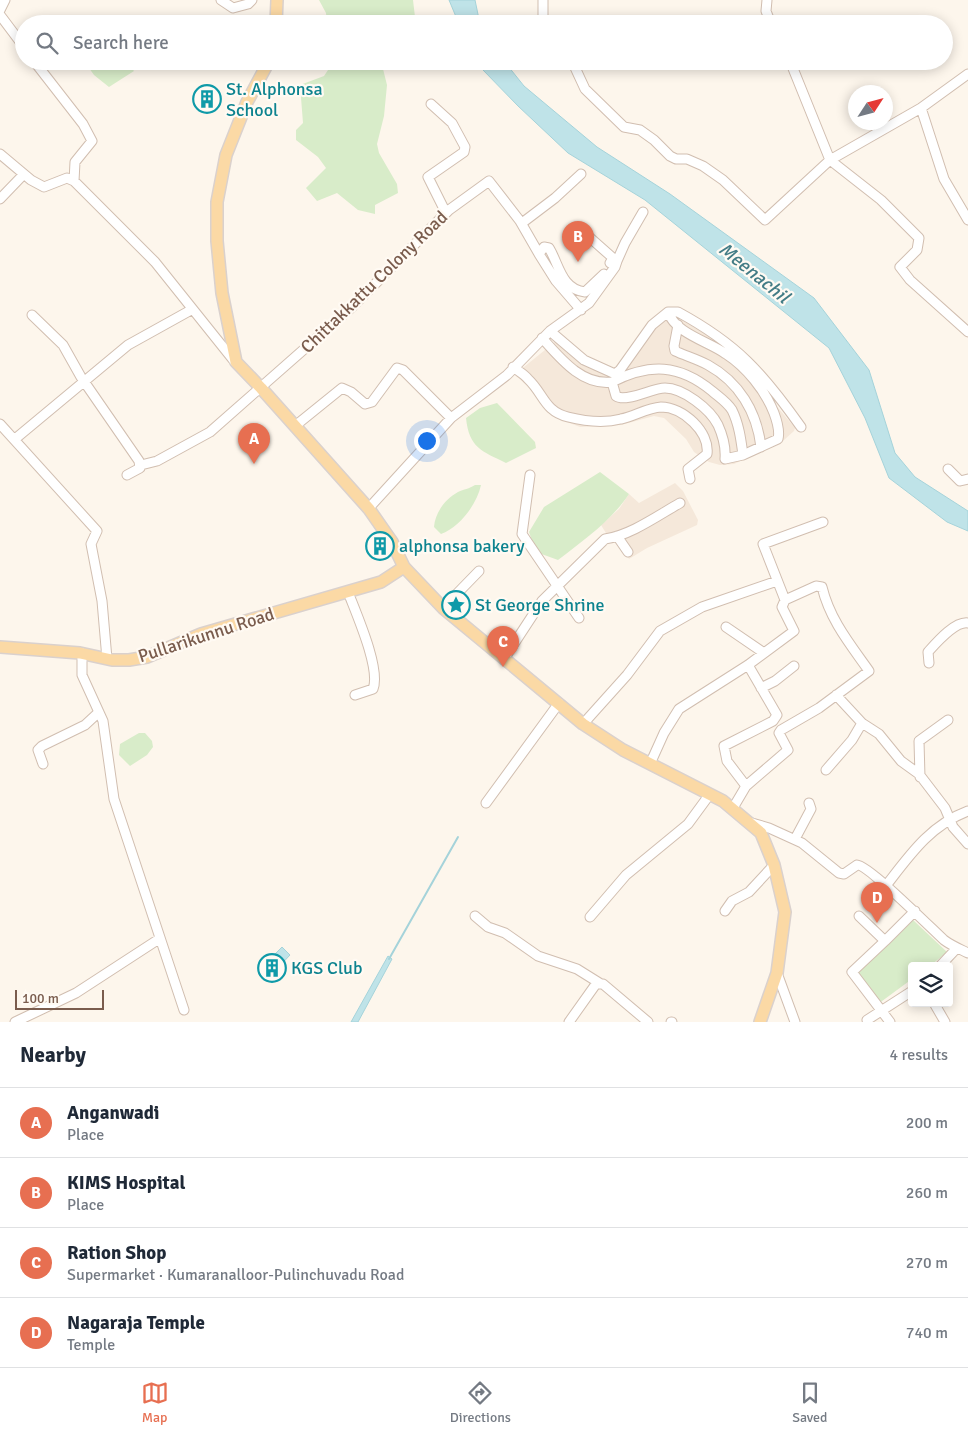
<!DOCTYPE html>
<html lang="en">
<head>
<meta charset="utf-8">
<style>
  :root { --surface:#fff; --page:#f2f2f3; --text:#1f2937; --muted:#747a83; --line:#e0e1e3; --accent:#e76f51 }
  body { margin:0; font-family:Signika,sans-serif; background:var(--page); color:var(--text) }
  .controls { position:absolute; right:15px; bottom:15px; display:grid; overflow:hidden; border-radius:5px; box-shadow:0 2px 12px #0003 }
  .controls button { width:45px; height:45px; display:grid; place-items:center; padding:0; border:0; border-bottom:1px solid var(--line); background:var(--surface); color:var(--text); font:25px sans-serif }
  .compass { position:absolute; left:848px; top:85px; width:45px; height:45px; border-radius:50%; background:var(--surface); box-shadow:0 2px 12px #0003; rotate:54deg }
  .scale { position:absolute; left:15px; bottom:12px; width:89px; box-sizing:border-box; padding-left:5px; border:2px solid #7a5c4d; border-top:0; font-size:14px; line-height:18px; white-space:nowrap; color:#7a5c4d; -webkit-text-stroke:4px #fffaf3; paint-order:stroke }
  .you { position:absolute; left:426px; top:440px; width:18px; height:18px; margin:-12px; border:4px solid #fff; border-radius:50%; background:#1a73e8; box-shadow:0 0 0 8px #1a73e833 }
  .badge { display:grid; place-items:center; width:32px; height:32px; border-radius:50%; background:var(--accent); color:#fff; font-size:16px; font-weight:700 }
  .pin { position:absolute; translate:-50% -41px; filter:drop-shadow(0 1px 2px #0008) }
  .pin::after { content:''; position:absolute; top:26px; width:18px; height:15px; background:inherit; clip-path:polygon(0 0,100% 0,50% 100%) }
  .list { margin:0; padding:0; list-style:none }
  h2 { display:flex; justify-content:space-between; align-items:center; height:65px; margin:0; padding:0 20px; font-size:21px }
  h2 small { font-size:16px; font-weight:400; color:var(--muted) }
  .list li { display:grid; grid-template-columns:32px 1fr auto; gap:15px; align-items:center; box-sizing:border-box; height:70px; padding:0 20px; border-top:1px solid var(--line) }
  .list b { display:block; font-size:19px; white-space:nowrap }
  .list p { margin:0; font-size:16px; white-space:nowrap; color:var(--muted) }
  .list em { font-size:16px; font-style:normal; color:var(--muted) }
  .icon { flex:none; width:28px; height:28px; fill:none; stroke:currentColor; stroke-width:2; stroke-linecap:round; stroke-linejoin:round }
  .map { position:relative; flex:none; width:968px; height:1022px; overflow:hidden }
  .search { position:absolute; background:var(--surface); box-shadow:0 2px 12px #0003; left:15px; right:15px; top:15px; height:55px; display:flex; align-items:center; gap:12px; box-sizing:border-box; padding:0 18px; border-radius:28px; color:var(--muted); font-size:19px }
  .sheet { height:345px; background:var(--surface) }
  nav { display:flex; justify-content:space-around; align-items:center; box-sizing:border-box; height:70px; border-top:1px solid var(--line); background:var(--surface); font-size:14px; color:var(--muted) }
  nav a { display:grid; justify-items:center; gap:2px }
  nav .on { color:var(--accent) }
  .map>svg:first-child { display:block }
  .residential { fill:#f5e8da }
  .green { fill:#d8ecc9 }
  .water { fill:#bfe3e8; stroke:#a5d3da }
  .lines { fill:none; stroke-linecap:round; stroke-linejoin:round }
  .stream { stroke:#a5d3da; stroke-width:2 }
  .minor-casing { stroke:#d1beb0; stroke-width:11 }
  .major-casing { stroke:#dad1cd; stroke-width:14 }
  .minor { stroke:#fff; stroke-width:9 }
  .major { stroke:#fbd9a5; stroke-width:11 }
  .labels { text-anchor:middle; dominant-baseline:central; stroke-width:4.5; stroke-linejoin:round; paint-order:stroke }
  .culture-label { font-size:18px; fill:#0d838f; stroke:#fffaf3; text-anchor:start }
  .street-label { font-size:18px; fill:#7a5c4d; stroke:#fffaf3 }
  .water-label { font-size:19px; font-style:italic; fill:#437c86; stroke:#fffaf3 }
</style>
</head>
<body>
<div class="map">
<svg width="968" height="1022" viewBox="0 0 968 1022">
  <rect width="100%" height="100%" fill="#fdf6ec"/>
  <path class="residential" d="M676,317l38,22 20,16 61,73 -1,3 -10,9 -50,24 -14,1 -11,-3 -15,-10 -8,-13 -22,-21 -10,-2 -33,9 -41,2 -18,-7 -15,-8 -18,-25 -13,-11 8,-9 32,-26 33,27 25,10 42,-52 10,-7z
    M675,483l8,8 15,29 -1,5 -50,23 -18,11 -11,-17 -9,-4 -8,-13 18,-16 10,-15 10,9z"/>
  <path class="green" d="M319,0h94l2,17 8,5 -2,2h-94l-1,-11z
    M84,61h41l9,10 -25,16 -15,-12z
    M325,61h56l6,24 -3,31 -7,28 2,9 18,31 1,9 -23,12v9l-17,-4 -21,-17 -20,8 -11,-13 20,-20 -8,-11 -22,-17v-10l7,-7 -3,-38 24,-9 6,-9z
    M497,403l38,39 1,6 -30,15c-24,-12 -37,-15 -40,-45l14,-10z
    M600,472l29,22c-18,27 -45,46 -71,66l-22,-8 -7,-20 15,-25z
    M475,485h6c-4,19 -21,42 -40,49l-7,-7c1,-14 11,-28 24,-35 6,-3 11,-3 17,-7z
    M139,733h6l7,8 1,6 -6,8 -17,11 -11,-11 1,-11z
    M912,919l35,33 -17,14h-18v13l-34,25 -25,-32z"/>
  <path class="water" d="M449,0h26l5,24h-21z
    M479,61h25l20,25 73,61 73,47 144,104 55,72 26,83 20,24 53,34v20l-21,-9 -58,-44 -24,-60 -36,-70 -184,-148 -77,-47 -50,-47 -35,-36z
    M282,947l8,8 -15,16 -9,-8z
    M388,956l4,3 -34,63h-7z"/>
  <g class="lines">
    <path class="stream" d="M389,959l69,-122"/>
    <defs>
      <path id="minor" d="M221,0l12,8 15,-4 4,-4
        M767,0l-1,11 5,13
        M0,10l5,-10
        M0,15l24,32
        M543,24v-24
        M34,61l49,63 9,17 -17,21 -1,19
        M572,61l13,28 39,38 16,3 14,10 16,16 6,3h11l16,7 20,14 42,40 65,-60 91,-52 47,-34
        M790,61l40,99 51,40 38,38 -2,12 -17,17 10,13 58,52
        M431,104l21,19 13,24 -1,5 -36,25 18,36
        M921,108l23,71 24,41
        M0,154l31,26 13,7 23,-9 7,3 81,81 80,100
        M0,199l24,-25
        M522,223l33,-25 26,-24
        M587,235l26,23 -3,5
        M617,261l8,-18 18,-31
        M581,310l-25,-29 -17,-27 5,-7 5,1c10,16 12,41 36,44l19,-18
        M668,312h10c59,32 84,60 123,115
        M32,315l31,30 18,32 58,84 1,7 -13,7
        M678,325l-4,21 1,5c11,5 22,8 33,14 31,17 49,47 53,82
        M550,331l34,29 31,14 5,-4 32,-45 16,-13c8,22 40,29 58,42 20,13 39,36 48,59 3,8 6,18 4,26l-35,16 -18,4c1,-12 -2,-23 -7,-34 -8,-16 -35,-37 -53,-37 -13,0 -39,15 -49,8l-4,-14c38,-19 67,-18 100,9 7,6 15,11 20,19 7,14 9,30 11,45
        M542,338c18,20 40,48 70,44
        M513,367c5,4 11,7 15,12 16,15 16,32 40,38 16,4 37,6 53,2 14,-3 26,-11 40,-12 22,0 49,25 46,47l-19,15 2,10
        M0,424l97,107 -6,13 11,57 5,58
        M295,426l47,-38 9,4 14,12 7,-2 25,-34 6,2 48,48
        M15,439l113,-94 63,-35
        M141,465l16,-4 53,-29 142,-125 97,-97 40,-29 31,40 19,33
        M948,469l12,12 8,-2
        M530,475l-8,59 57,84
        M368,509l83,-91 56,-43 43,-44 39,-28 26,-36 2,-6 -4,-3
        M617,536l11,16
        M348,592c8,21 33,77 25,97l-18,6
        M443,608l36,-37
        M726,627l38,26
        M82,653v22l21,46 11,78 70,211
        M504,659l38,-58 63,-62c26,-4 52,-23 75,-36
        M929,663l-1,-11c9,-10 27,-31 40,-29
        M761,688l14,-7 19,-15
        M836,695l26,28
        M583,724l44,-49 33,-44 42,-24 75,-26
        M43,764l-5,-14 4,-4 43,-21 14,-13
        M650,764l14,-31 15,-24 69,-44 46,-34 -12,-24 3,-7 -22,-56 60,-22
        M826,770l26,-30 10,-17 17,11 22,27 18,13 26,34 8,19 15,17
        M920,777l-1,-36 29,-21
        M746,786l-19,-25 -3,-15 49,-25 4,-6 -29,-50
        M486,803l73,-100
        M733,808l13,-22 42,-36 -9,-17 2,-3 38,-22 50,-37c-19,-27 -39,-51 -47,-84l-6,-1 -31,14
        M752,823l17,5 33,15 37,30 5,1 13,-9c10,-1 75,64 87,75 8,6 16,9 24,13
        M795,839l16,-30 -2,-6
        M885,887c24,-31 45,-62 83,-76
        M725,911l7,-10 17,-9 25,-27
        M475,916l13,11 17,6 33,23 39,13 24,15
        M859,916l26,25 30,-30
        M590,917l36,-42 62,-51 22,-30
        M885,941l-33,31 38,50
        M940,966l17,-18
        M777,973l18,49
        M934,1003l11,19
        M867,1020l45,-29
        M15,1022l61,-29 83,-54
        M569,1022l27,-38h7l45,38
        M671,1022h1"/>
      <path id="major" d="M276,24l1,-24
        M269,61l-22,41 -21,53 -9,47v39l5,52 14,69 25,26 108,121 23,33 12,25 39,41 140,116 40,26 100,51 38,32 13,32 11,47 -8,61 -17,49
        M0,647l80,6 32,7h17l18,-3 54,-23 180,-52 23,-15"/>
    </defs>
    <use href="#minor" class="minor-casing"/>
    <use href="#major" class="major-casing"/>
    <use href="#minor" class="minor"/>
    <use href="#major" class="major"/>
  </g>
  <defs>
    <symbol id="building-ring" viewBox="-11 -11 22 22"><circle r="9.5" fill="#fffaf3" stroke="#0f9aa8" stroke-width="1.5"/><path d="M-4-6H4V6H1V3H-1V6H-4ZM-2.5-4.3h1.7v1.8h-1.7ZM.8-4.3h1.7v1.8H.8ZM-2.5-1h1.7V.8h-1.7ZM.8-1h1.7V.8H.8Z" fill="#0f9aa8"/></symbol>
    <symbol id="sight-ring" viewBox="-11 -11 22 22"><circle r="9.5" fill="#fffaf3" stroke="#0f9aa8" stroke-width="1.5"/><path d="M0-6L1.8-2.2L6-1.7L2.9 1.2L3.7 5.4L0 3.3L-3.7 5.4L-2.9 1.2L-6-1.7L-1.8-2.2Z" fill="#0f9aa8"/></symbol>
  </defs>
  <g fill-rule="evenodd">
    <use href="#building-ring" x="191" y="83" width="32" height="32"/>
    <use href="#building-ring" x="364" y="530" width="32" height="32"/>
    <use href="#sight-ring" x="440" y="589" width="32" height="32"/>
    <use href="#building-ring" x="256" y="952" width="32" height="32"/>
  </g>
  <g class="labels">
    <g class="culture-label">
      <text x="226" y="89">St. Alphonsa<tspan x="226" dy="21">School</tspan></text>
      <text x="399" y="546">alphonsa bakery</text>
      <text x="475" y="605">St George Shrine</text>
      <text x="291" y="968">KGS Club</text>
    </g>
    <g class="street-label">
      <text transform="translate(374 282) rotate(-44)">Chittakkattu Colony Road</text>
      <text transform="translate(206 635) rotate(-18)">Pullarikunnu Road</text>
    </g>
    <g class="water-label">
      <text transform="translate(754 273) rotate(39)">Meenachil</text>
    </g>
  </g>
</svg>
<div class="controls">
<button><svg class="icon" aria-label="layers" viewBox="0 0 24 24"><path d="M12 4l9 5-9 5-9-5zM3 14l9 5 9-5"/></svg></button>
</div>
<svg class="compass" viewBox="-18 -18 36 36"><path d="M0-13l5 13h-10z" fill="#e53935"/><path d="M0 13l5-13h-10z" fill="#747a83"/></svg>
<div class="scale">100 m</div>
<div class="you"></div>
<div class="pin badge" style="left:254px;top:464px">A</div>
<div class="pin badge" style="left:578px;top:262px">B</div>
<div class="pin badge" style="left:503px;top:667px">C</div>
<div class="pin badge" style="left:877px;top:923px">D</div>
<div class="search"><svg class="icon" aria-label="search" viewBox="0 0 24 24"><circle cx="10" cy="10" r="6"/><path d="M15 15l6 6"/></svg>Search here</div>
</div>
<section class="sheet">
<h2>Nearby<small>4 results</small></h2>
<ul class="list">
<li><span class="badge">A</span><div><b>Anganwadi</b><p>Place</p></div><em>200 m</em></li>
<li><span class="badge">B</span><div><b>KIMS Hospital</b><p>Place</p></div><em>260 m</em></li>
<li><span class="badge">C</span><div><b>Ration Shop</b><p>Supermarket · Kumaranalloor-Pulinchuvadu Road</p></div><em>270 m</em></li>
<li><span class="badge">D</span><div><b>Nagaraja Temple</b><p>Temple</p></div><em>740 m</em></li>
</ul>
</section>
<nav>
<a class="on"><svg class="icon" aria-label="map" viewBox="0 0 24 24"><path d="M3 6l6-2 6 2 6-2v14l-6 2-6-2-6 2zM9 4v14M15 6v14"/></svg>Map</a>
<a><svg class="icon" aria-label="directions" viewBox="0 0 24 24"><path d="M12 3l9 9-9 9-9-9zM9 14v-3h6M13 9l2 2-2 2"/></svg>Directions</a>
<a><svg class="icon" aria-label="saved" viewBox="0 0 24 24"><path d="M7 4h10v16l-5-4-5 4z"/></svg>Saved</a>
</nav>
</body>
</html>
